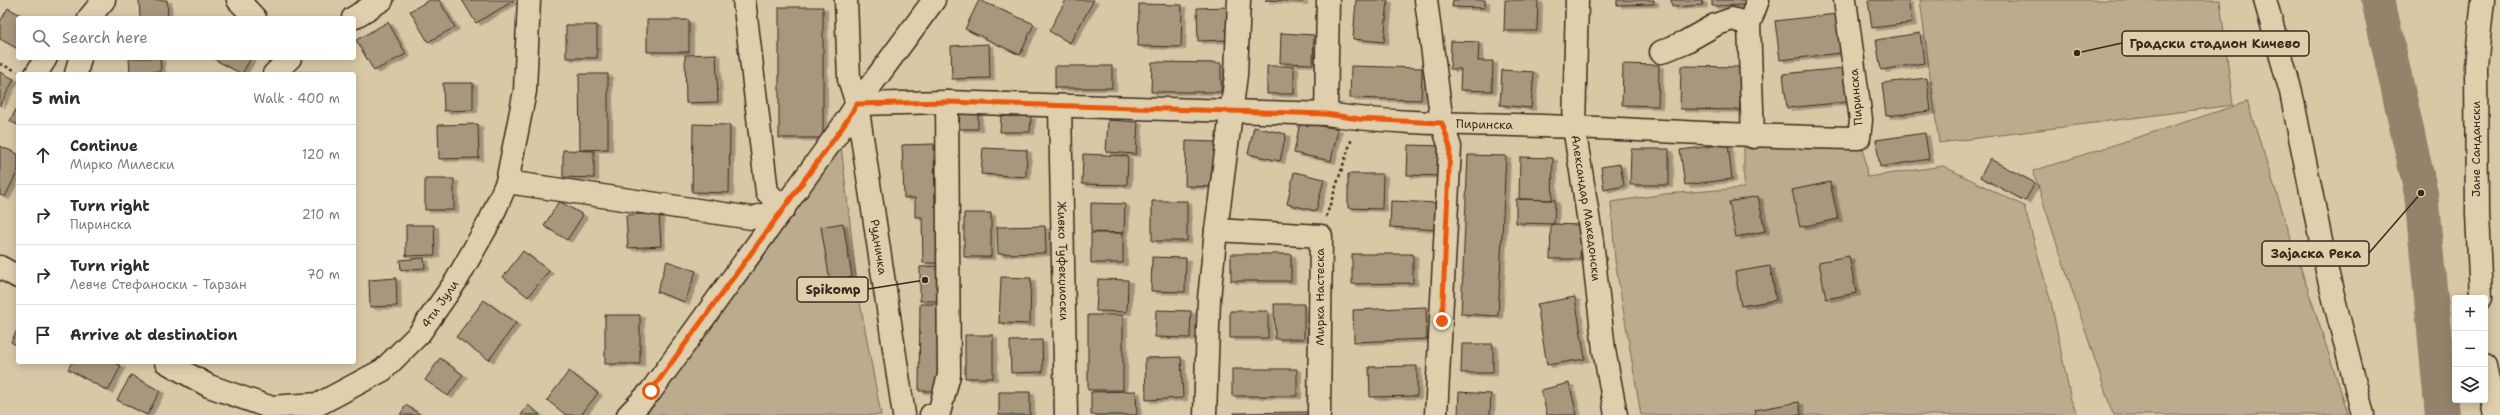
<!DOCTYPE html>
<html lang="en">
<head>
<meta charset="utf-8">
<style>
  :root { --surface:#fff; --page:#f7f7f7; --text:#2b2b33; --muted:#7c7c81; --line:#e1e1e2 }
  body { margin:0; font-family:"Shantell Sans",sans-serif; background:var(--page); color:var(--text) }
  .controls { position:absolute; right:12px; bottom:12px; display:grid; overflow:hidden; border-radius:4px; box-shadow:0 2px 10px #0003 }
  .controls button { width:36px; height:36px; display:grid; place-items:center; padding:0; border:0; border-bottom:1px solid var(--line); background:var(--surface); color:var(--text); font:20px sans-serif }
  .stop { position:absolute; width:12px; height:12px; margin:-9px; border:3px solid #ea580c; border-radius:50%; background:#fff }
  .stop.end { background:#ea580c; border-color:#fff; box-shadow:0 1px 4px #0008 }
  .list { margin:0; padding:0; list-style:none }
  h2 { display:flex; justify-content:space-between; align-items:center; height:52px; margin:0; padding:0 16px; font-size:17px }
  h2 small { font-size:13px; font-weight:400; color:var(--muted) }
  .list li { display:grid; grid-template-columns:26px 1fr auto; gap:12px; align-items:center; box-sizing:border-box; height:60px; padding:0 16px; border-top:1px solid var(--line) }
  .list b { display:block; font-size:15px; white-space:nowrap }
  .list p { margin:0; font-size:13px; white-space:nowrap; color:var(--muted) }
  .list em { font-size:13px; font-style:normal; color:var(--muted) }
  .icon { flex:none; width:22px; height:22px; fill:none; stroke:currentColor; stroke-width:2; stroke-linecap:round; stroke-linejoin:round }
  .map { position:relative; flex:none; width:2500px; height:415px; overflow:hidden }
  .search { position:absolute; background:var(--surface); box-shadow:0 2px 10px #0003; left:16px; top:16px; width:340px; height:44px; display:flex; align-items:center; gap:10px; box-sizing:border-box; padding:0 14px; border-radius:4px; color:var(--muted); font-size:15px }
  .panel { position:absolute; background:var(--surface); box-shadow:0 2px 10px #0003; left:16px; top:72px; width:340px; height:292px; border-radius:4px }
  .map>svg:first-child { display:block }
  .green { fill:#bcab8d; stroke:#7c6a56 }
  .lines { fill:none; stroke-linecap:round; stroke-linejoin:round }
  .river { stroke:#94836a; stroke-width:34 }
  .building { fill:#a8977d; stroke:#3b2a1e; filter:url(#shadow) }
  .minor-casing { stroke:#3b2a1e; stroke-width:25 }
  .path { stroke:#3b2a1e; stroke-width:2.5; stroke-dasharray:3 3; stroke-linecap:butt }
  .minor { stroke:#e0cfac; stroke-width:22 }
  .route { stroke:#ea580c; stroke-width:5 }
  .labels { text-anchor:middle; dominant-baseline:central; stroke-width:3; stroke-linejoin:round; paint-order:stroke }
  .street-label { font-size:12px; fill:#3b2a1e; stroke:#e0cfac }
  .leader { fill:none; stroke:#3b2a1e; stroke-width:1.5 }
  .callout-dot { fill:#3b2a1e; stroke:#e0cfac; stroke-width:1.5 }
  .callout { fill:#e0cfac; stroke:#3b2a1e; stroke-width:1.5 }
  .callout-label { font-size:13px; text-anchor:middle; font-weight:bold; fill:#3b2a1e }
</style>
</head>
<body>
<div class="map">
<svg width="2500" height="415" viewBox="0 0 2500 415">
  <defs>
    <filter id="shadow"><feDropShadow dx="4.5" dy="2.5" stdDeviation="0" flood-color="#0004"/></filter>
  </defs>
  <rect width="100%" height="100%" fill="#d9c8a6"/>
  <filter id="ink" filterUnits="userSpaceOnUse"><feTurbulence type="fractalNoise" baseFrequency=".025" numOctaves="2"/><feDisplacementMap in="SourceGraphic" scale="8" xChannelSelector="R" yChannelSelector="G"/><feConvolveMatrix kernelMatrix="1 2 1 2 8 2 1 2 1" color-interpolation-filters="sRGB"/></filter>
  <g filter="url(#ink)">
    <path class="green" d="M1920,0h300l13,105 -294,38z
      M2247,102l101,311 -6,2h-229l-80,-244z
      M1744,145h119l4,32 76,-11 81,40 27,96 20,98 7,15h-437l-26,-155 -4,-58 54,-8 79,-6z
      M841,146l17,146 23,123h-242l110,-138z"/>
    <g class="lines">
      <path class="river" d="M2378,0l43,193 21,222"/>
    </g>
    <path class="building" d="M139,0h28l1,18h-28z
      M430,0h9l16,27 -27,15 -18,-31z
      M462,0h53l-39,23z
      M979,0l55,24 -14,31 -55,-26z
      M1066,0h28l-24,43 -21,-12z
      M1265,0h38v2z
      M1356,0h32l-4,42 -31,-3z
      M1453,0h32v8l-33,-1z
      M1505,0h33l-1,31h-33z
      M1617,0h37v4l-37,1z
      M1671,0h31l1,5 -31,2z
      M1712,0h37v5l-37,1z
      M1868,0h40l4,23 -40,5z
      M1139,4l43,1 -1,42 -43,-1z
      M779,7h44v131h-44z
      M1228,7l1,33 -31,1 -1,-33z
      M8,8l18,10h-8v31l-18,-10v-17z
      M1836,14l5,39 -61,7 -5,-39z
      M647,20h42v32h-42z
      M388,22l18,32 -32,17 -18,-31z
      M566,25h31v33h-31z
      M1281,33l33,2 -1,29 -33,-1z
      M1920,33l4,30 -43,7 -5,-30z
      M1451,41l28,1 -1,19h15l-1,30 -32,-1 1,-21h-11z
      M989,44l1,34 -38,1 -1,-33z
      M716,54l2,48 -32,1 -1,-48z
      M129,58h31l1,13 -31,2z
      M212,58h39l-9,16z
      M1152,62l69,1v29h-70z
      M1623,64l36,1 -1,41 -36,-1z
      M1055,66h57v22h-57z
      M1267,66h27v28h-27z
      M1351,66l71,2 -1,32 -71,-2z
      M1681,66l60,1 -1,43 -60,-1z
      M1843,68l4,34 -60,6 -4,-34z
      M1502,70l32,2 -3,36 -31,-3z
      M0,72l14,7 -14,27z
      M299,72h33v2h-33z
      M579,74h29v75l-28,1z
      M1927,78l4,33 -45,5 -4,-33z
      M443,83h30v27l-29,1z
      M18,106v19l-8,-4z
      M960,113h18v16h-19z
      M1001,116h30l-1,16h-30z
      M1108,120l30,2 -2,32 -30,-2z
      M1300,122l38,7 -7,32 -37,-8z
      M478,124l1,34 -40,1 -1,-34z
      M693,124l37,1 -1,68 -37,-1z
      M1254,127l32,7 -6,27 -32,-7z
      M1925,133l4,26 -49,8 -4,-27z
      M1186,141l30,1 -2,45 -29,-1z
      M934,144l1,63h8l1,56h-21l-1,-46h-7v-19h-11l-2,-53z
      M1728,144l4,35 -47,6 -5,-35z
      M1408,145l35,1 -1,30 -35,-1z
      M0,146l18,8v16l-13,27 -5,-2z
      M983,148l44,2 -1,27 -45,-3z
      M1631,149h38v36h-39z
      M563,150l31,1v27l-31,-1z
      M1083,154l45,2 -1,29 -45,-1z
      M1468,155l38,1 -8,160 -37,-2z
      M1520,157l33,1 -1,42 -33,-1z
      M1990,159l45,24 -10,18 -45,-24z
      M1620,164l4,22 -20,4 -3,-23z
      M1294,172l30,7 -8,32 -29,-7z
      M1348,174h35l-1,35 -34,-1z
      M425,179h29v31h-29z
      M1830,182l8,37 -38,8 -8,-37z
      M1758,196l7,35 -29,6 -7,-35z
      M1516,199l39,1 -1,24 -38,-1z
      M559,201l24,14 -16,25 -23,-14z
      M1152,201h35v40h-35z
      M1391,201l49,2 -1,27 -49,-3z
      M1091,203l34,1 -1,29 -33,-1z
      M659,213l2,33 -33,2 -2,-33z
      M964,213h27v44h-27z
      M843,223l9,54 -22,4 -9,-54z
      M1551,224l30,1 -1,34h-30z
      M406,225h28l1,30 -29,1z
      M1045,226l1,27 -48,1 -1,-27z
      M1091,233h32v30h-32z
      M523,251l26,20 -21,26 -25,-20z
      M1231,254h60v27h-60z
      M1352,254h61v29l-61,1z
      M1849,256l7,37 -30,6 -7,-37z
      M1152,257l34,1 -1,34 -34,-1z
      M424,258l1,10 -24,2 -1,-10z
      M667,261l29,10 -11,31 -28,-10z
      M942,266v35h-22v-34z
      M1770,266l6,34 -35,6 -6,-34z
      M1001,277l30,1 -1,46 -31,-1z
      M396,278l1,28 -27,1 -1,-27z
      M1098,279l30,1 -1,32 -31,-1z
      M1575,297l10,62 -38,6 -10,-61z
      M484,300l32,23 -27,37 -33,-23z
      M920,304h24l-2,87h-23z
      M1274,304h30v35h-29z
      M1426,307l1,32 -73,3 -1,-32z
      M1156,310l35,1 -1,27 -35,-1z
      M1230,311h38v27h-38z
      M605,315h35v49h-35z
      M1088,315h35v75h-35z
      M18,328v18l-7,-4z
      M965,335h28v43h-28z
      M1042,340l1,32 -32,1 -1,-32z
      M1462,344h31v29h-32z
      M1181,357l2,41 -37,2 -1,-42z
      M440,358l23,17 -15,21 -23,-16z
      M72,362h42l7,4 -13,25 -40,-22z
      M1417,366v30l-47,1 -1,-30z
      M1232,369h65v27h-65z
      M569,371l29,22 -17,22h-15l-19,-15z
      M131,375l29,16 -13,24 -30,-15z
      M1569,383l8,32h-30l-6,-25z
      M1136,391l1,24h-46v-23z
      M999,392h31v23h-31z
      M1459,392l32,2 -1,21h-32z
      M1799,402l2,13h-45l-1,-5z
      M406,405l15,10h-21z
      M528,405l12,10h-19z
      M1308,412v3h-74v-2z"/>
    <g class="lines">
      <defs>
        <g id="minor">
          <path d="M238,0l17,18"/>
          <path id="s1" d="M846,0l3,79 8,25 47,311"/>
          <path d="M1426,0l16,123 8,24 -14,268"/>
          <path id="s2" d="M1577,0l-3,127 18,114 12,109 12,65"/>
          <path d="M2265,0l26,92 36,179 36,144"/>
          <path d="M89,18l15,-18"/>
          <path d="M353,18l29,-18"/>
          <path d="M1661,52l24,-10 30,-17 17,-6 17,5"/>
          <path d="M36,74l10,-16"/>
          <path d="M76,74l4,-16"/>
          <path d="M274,74l16,-16"/>
          <path id="s3" d="M857,104l90,-2 379,12c82,12 166,9 248,13 95,4 189,10 285,11l2,-18 -16,-120"/>
          <path id="s4" d="M1060,107l6,308"/>
          <path d="M1326,114l2,-114"/>
          <path d="M1753,137l-4,-113 9,-24"/>
          <path d="M507,182l245,36 32,-9 -17,-17 -23,-192"/>
          <path d="M1216,230l105,6 -2,179"/>
          <path d="M0,267l18,10"/>
          <path d="M2481,298l-4,-84 -1,-148 7,-66"/>
          <path id="s5" d="M166,362l43,24 60,21 50,-3 64,-34 36,-36 37,-53 34,-60 17,-39 18,-91 4,-91"/>
          <path d="M2485,366l10,49"/>
          <path d="M628,415l23,-24 191,-264 15,-23 77,-104"/>
          <path d="M931,415l8,-2 10,-38 -2,-273"/>
          <path d="M1205,415l4,-116 7,-69 20,-155 3,-75"/>
        </g>
      </defs>
      <use href="#minor" class="minor-casing"/>
      <path class="path" d="M0,64l17,7
        M1326,217l26,-79"/>
      <use href="#minor" class="minor"/>
    </g>
  </g>
  <g class="lines" filter="url(#ink)">
    <path class="route" d="M651,391l191,-263 15,-24 91,-2 378,12 33,5 83,4 8,24 -8,174"/>
  </g>
  <g class="labels">
    <g class="street-label">
      <text transform="translate(1856 97) rotate(-95)">Пиринска</text>
      <text stroke="none"><textPath href="#s3" startOffset="628">Пиринска</textPath></text>
      <text transform="translate(2476 149) rotate(-90)">Јане Сандански</text>
      <text stroke="none"><textPath href="#s2" startOffset="209">Александар Македонски</textPath></text>
      <text stroke="none"><textPath href="#s1" startOffset="250">Рудничка</textPath></text>
      <text stroke="none"><textPath href="#s4" startOffset="154">Живко Туфекџиоски</textPath></text>
      <text transform="translate(1320 297) rotate(-90)">Мирка Настеска</text>
      <text stroke="none"><textPath href="#s5" startOffset="323">4ти Јули</textPath></text>
    </g>
  </g>
  <path class="leader" d="M2077 53L2122 43M2421 193L2369 253M925 280L868 289"/>
  <g class="callout-dot">
    <circle cx="2077" cy="53" r="4"/>
    <circle cx="2421" cy="193" r="4"/>
    <circle cx="925" cy="280" r="4"/>
  </g>
  <g class="callout">
    <rect x="2122" y="31" width="187" height="25" rx="4"/>
    <rect x="2262" y="241" width="107" height="25" rx="4"/>
    <rect x="797" y="277" width="71" height="25" rx="4"/>
  </g>
  <g class="callout-label">
    <text x="2215" y="48">Градски стадион Кичево</text>
    <text x="2316" y="258">Зајаска Река</text>
    <text x="833" y="294">Spikomp</text>
  </g>
</svg>
<div class="controls">
<button>+</button>
<button>−</button>
<button><svg class="icon" aria-label="layers" viewBox="0 0 24 24"><path d="M12 4l9 5-9 5-9-5zM3 14l9 5 9-5"/></svg></button>
</div>
<div class="stop" style="left:651px;top:391px"></div>
<div class="stop end" style="left:1442px;top:321px"></div>
<div class="search"><svg class="icon" aria-label="search" viewBox="0 0 24 24"><circle cx="10" cy="10" r="6"/><path d="M15 15l6 6"/></svg>Search here</div>
<section class="panel">
<h2>5 min<small>Walk · 400 m</small></h2>
<ul class="list">
<li><svg class="icon" aria-label="ahead" viewBox="0 0 24 24"><path d="M12 20V5M6 11l6-6 6 6"/></svg><div><b>Continue</b><p>Мирко Милески</p></div><em>120 m</em></li>
<li><svg class="icon" aria-label="right" viewBox="0 0 24 24"><path d="M7 20v-9h11M14 6l5 5-5 5"/></svg><div><b>Turn right</b><p>Пиринска</p></div><em>210 m</em></li>
<li><svg class="icon" aria-label="right" viewBox="0 0 24 24"><path d="M7 20v-9h11M14 6l5 5-5 5"/></svg><div><b>Turn right</b><p>Левче Стефаноски - Тарзан</p></div><em>70 m</em></li>
<li><svg class="icon" aria-label="arrive" viewBox="0 0 24 24"><path d="M6 21V4h12l-3 4 3 4H6"/></svg><div><b>Arrive at destination</b></div></li>
</ul>
</section>
</div>
</body>
</html>
